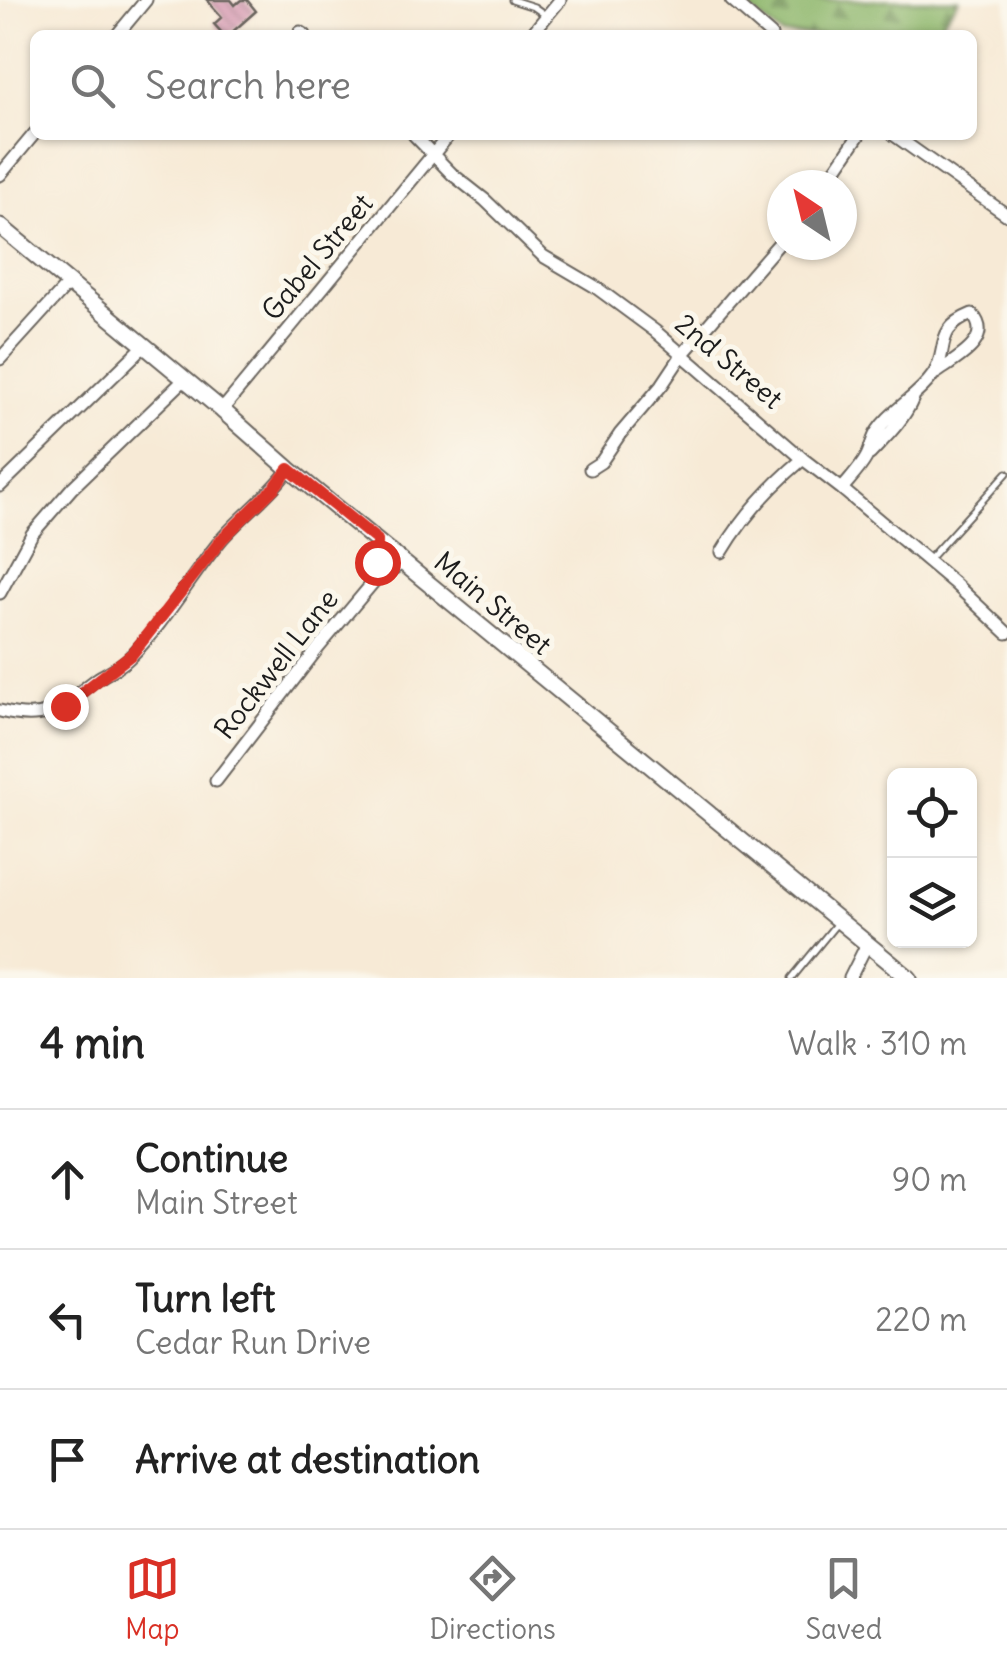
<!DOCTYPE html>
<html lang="en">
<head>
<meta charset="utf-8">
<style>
  :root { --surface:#fff; --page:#f6f6f6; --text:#222; --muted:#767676; --line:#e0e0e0; --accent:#d93025 }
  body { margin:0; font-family:Delius,sans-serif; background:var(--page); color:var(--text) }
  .controls { position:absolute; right:30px; bottom:30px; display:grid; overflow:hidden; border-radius:15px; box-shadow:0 2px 8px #0004 }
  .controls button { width:90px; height:90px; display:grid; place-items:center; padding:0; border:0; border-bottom:2px solid var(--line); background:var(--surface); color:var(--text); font:50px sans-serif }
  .compass { position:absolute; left:767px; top:170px; width:90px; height:90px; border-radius:50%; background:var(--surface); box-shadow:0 2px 8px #0004; rotate:325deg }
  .stop { position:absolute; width:30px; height:30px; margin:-22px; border:8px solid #d93025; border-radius:50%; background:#fff }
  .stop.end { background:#d93025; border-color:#fff; box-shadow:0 2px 10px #0008 }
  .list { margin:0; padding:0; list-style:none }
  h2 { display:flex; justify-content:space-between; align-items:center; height:130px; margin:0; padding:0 40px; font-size:42px }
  h2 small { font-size:32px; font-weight:400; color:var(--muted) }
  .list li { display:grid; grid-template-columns:65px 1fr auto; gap:30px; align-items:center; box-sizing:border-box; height:140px; padding:0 40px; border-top:2px solid var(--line) }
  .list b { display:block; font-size:38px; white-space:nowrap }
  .list p { margin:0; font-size:32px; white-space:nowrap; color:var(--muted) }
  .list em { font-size:32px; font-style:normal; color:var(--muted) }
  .icon { flex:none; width:55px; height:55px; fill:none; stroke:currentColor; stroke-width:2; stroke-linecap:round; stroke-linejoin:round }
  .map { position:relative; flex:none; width:1007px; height:978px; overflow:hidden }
  .search { position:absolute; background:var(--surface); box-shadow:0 2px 8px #0004; left:30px; right:30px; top:30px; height:110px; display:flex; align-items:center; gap:25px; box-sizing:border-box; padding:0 35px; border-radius:15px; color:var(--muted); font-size:38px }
  .sheet { height:550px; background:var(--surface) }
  nav { display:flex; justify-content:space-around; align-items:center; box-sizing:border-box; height:140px; border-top:2px solid var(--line); background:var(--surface); font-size:28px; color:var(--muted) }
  nav a { display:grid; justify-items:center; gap:5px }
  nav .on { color:var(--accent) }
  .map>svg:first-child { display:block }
  .forest { fill:url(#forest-firs); stroke:#566a45; stroke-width:2.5 }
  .building { fill:url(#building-back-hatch) }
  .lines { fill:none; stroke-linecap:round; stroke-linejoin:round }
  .service-casing { stroke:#69645d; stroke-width:9 }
  .minor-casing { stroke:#69645d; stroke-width:15 }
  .secondary-casing { stroke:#69645d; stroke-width:19 }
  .service { stroke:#fff; stroke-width:5 }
  .minor { stroke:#fff; stroke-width:11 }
  .secondary { stroke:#fff; stroke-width:15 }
  .route { stroke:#d93025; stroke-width:12 }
  .labels { text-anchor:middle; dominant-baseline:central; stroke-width:10; stroke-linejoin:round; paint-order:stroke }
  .street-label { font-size:28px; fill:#1c1c1c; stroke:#fbf7ec }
</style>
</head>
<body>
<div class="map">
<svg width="1007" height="978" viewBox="0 0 1007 978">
  <defs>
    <pattern id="forest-firs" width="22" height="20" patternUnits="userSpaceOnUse" patternTransform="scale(2.5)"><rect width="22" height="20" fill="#90b86e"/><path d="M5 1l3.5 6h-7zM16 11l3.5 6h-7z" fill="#75955a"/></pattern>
    <pattern id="building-back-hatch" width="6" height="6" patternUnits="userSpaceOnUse" patternTransform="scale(2.5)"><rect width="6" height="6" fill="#d18eaa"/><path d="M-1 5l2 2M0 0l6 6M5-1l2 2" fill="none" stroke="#a9738a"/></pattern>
  </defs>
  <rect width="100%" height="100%" fill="#fbf7ec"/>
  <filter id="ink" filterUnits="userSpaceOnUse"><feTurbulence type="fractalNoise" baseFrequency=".01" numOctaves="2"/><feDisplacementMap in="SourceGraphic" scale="20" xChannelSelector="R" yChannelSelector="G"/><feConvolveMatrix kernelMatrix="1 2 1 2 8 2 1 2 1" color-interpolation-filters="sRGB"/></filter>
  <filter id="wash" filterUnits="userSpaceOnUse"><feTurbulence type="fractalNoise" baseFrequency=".0048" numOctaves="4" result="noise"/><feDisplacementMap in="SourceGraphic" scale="40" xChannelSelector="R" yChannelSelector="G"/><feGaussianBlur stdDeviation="2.25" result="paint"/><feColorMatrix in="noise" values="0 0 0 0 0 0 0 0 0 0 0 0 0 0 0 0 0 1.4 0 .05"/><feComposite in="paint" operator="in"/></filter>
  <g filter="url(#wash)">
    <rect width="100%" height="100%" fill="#f7ead6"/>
    <path class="forest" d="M737,0h222l-27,35h-150z"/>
    <g id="blocks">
      <path class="building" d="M207,0h24l4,5 6,-5h6l9,11 -27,24h-5l-10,-11 8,-7z"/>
    </g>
  </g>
  <g filter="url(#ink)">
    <use href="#blocks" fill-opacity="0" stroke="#69645d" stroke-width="2.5"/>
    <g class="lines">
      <defs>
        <path id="service" d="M512,0l22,7 10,7
          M930,558l77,-85
          M792,978l45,-55"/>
        <path id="minor" d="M731,0l40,35
          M300,32l5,3
          M117,35l29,-35
          M531,35l29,-35
          M414,135l38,39 33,26 58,56 51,30 61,45 148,128 39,30 112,94 53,50
          M894,135l113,80
          M0,175l35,-42
          M825,185l34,-50
          M0,359l69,-76
          M222,410l227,-275
          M870,454c17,-18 34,-34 43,-56
          M590,469l11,-7 19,-28 42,-49 20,-30 100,-115
          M0,486l144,-140
          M842,489c8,-10 18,-20 24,-31 5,-9 6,-20 12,-28 15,-22 40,-33 55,-55 17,-24 -1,-45 39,-61 23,26 -16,45 -36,59
          M722,552c20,-34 50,-67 81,-93
          M376,579l28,-17
          M0,593l32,-59 40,-46 112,-108
          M0,711c51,13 60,-5 97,-32 11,-7 23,-12 32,-21 35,-34 60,-79 91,-117 21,-25 50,-45 69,-72
          M216,781l103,-134 57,-68 1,-39
          M850,978l17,-34"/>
        <path id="secondary" d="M0,226l222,184 67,59 620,509"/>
      </defs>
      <use href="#service" class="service-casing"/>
      <use href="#minor" class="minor-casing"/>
      <use href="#secondary" class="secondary-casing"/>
      <use href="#service" class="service"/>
      <use href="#minor" class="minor"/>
      <use href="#secondary" class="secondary"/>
    </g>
  </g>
  <g class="lines" filter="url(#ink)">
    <path class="route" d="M65,706l67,-52 90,-115 52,-51 15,-19 88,71v22"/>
  </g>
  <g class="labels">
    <g class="street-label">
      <text transform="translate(317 257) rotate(-50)">Gabel Street</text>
      <text transform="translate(729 361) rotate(40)">2nd Street</text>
      <text transform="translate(493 603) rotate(40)">Main Street</text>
      <text transform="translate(276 664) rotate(-52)">Rockwell Lane</text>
    </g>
  </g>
</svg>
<div class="controls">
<button><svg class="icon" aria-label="locate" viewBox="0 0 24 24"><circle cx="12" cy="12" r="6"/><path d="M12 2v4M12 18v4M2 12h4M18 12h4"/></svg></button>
<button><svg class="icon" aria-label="layers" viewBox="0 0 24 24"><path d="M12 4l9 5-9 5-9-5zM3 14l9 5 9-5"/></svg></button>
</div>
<svg class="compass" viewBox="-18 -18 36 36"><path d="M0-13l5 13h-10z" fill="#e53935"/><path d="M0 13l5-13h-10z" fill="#767676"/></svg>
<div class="stop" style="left:377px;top:562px"></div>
<div class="stop end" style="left:65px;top:706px"></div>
<div class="search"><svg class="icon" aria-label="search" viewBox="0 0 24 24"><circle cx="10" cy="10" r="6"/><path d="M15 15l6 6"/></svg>Search here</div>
</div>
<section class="sheet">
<h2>4 min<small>Walk · 310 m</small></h2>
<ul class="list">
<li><svg class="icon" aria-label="ahead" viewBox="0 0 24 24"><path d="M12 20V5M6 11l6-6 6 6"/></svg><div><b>Continue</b><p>Main Street</p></div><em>90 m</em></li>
<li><svg class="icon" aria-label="left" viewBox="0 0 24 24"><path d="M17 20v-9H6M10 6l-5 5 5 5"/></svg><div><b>Turn left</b><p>Cedar Run Drive</p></div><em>220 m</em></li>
<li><svg class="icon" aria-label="arrive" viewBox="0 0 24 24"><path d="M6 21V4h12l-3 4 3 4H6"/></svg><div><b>Arrive at destination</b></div></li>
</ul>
</section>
<nav>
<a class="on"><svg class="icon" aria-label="map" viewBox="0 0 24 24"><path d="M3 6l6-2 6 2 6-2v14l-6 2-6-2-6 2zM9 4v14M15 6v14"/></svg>Map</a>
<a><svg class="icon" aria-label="directions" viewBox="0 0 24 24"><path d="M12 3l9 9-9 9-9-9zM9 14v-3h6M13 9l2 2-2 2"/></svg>Directions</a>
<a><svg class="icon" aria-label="saved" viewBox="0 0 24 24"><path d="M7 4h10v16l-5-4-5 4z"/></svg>Saved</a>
</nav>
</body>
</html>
